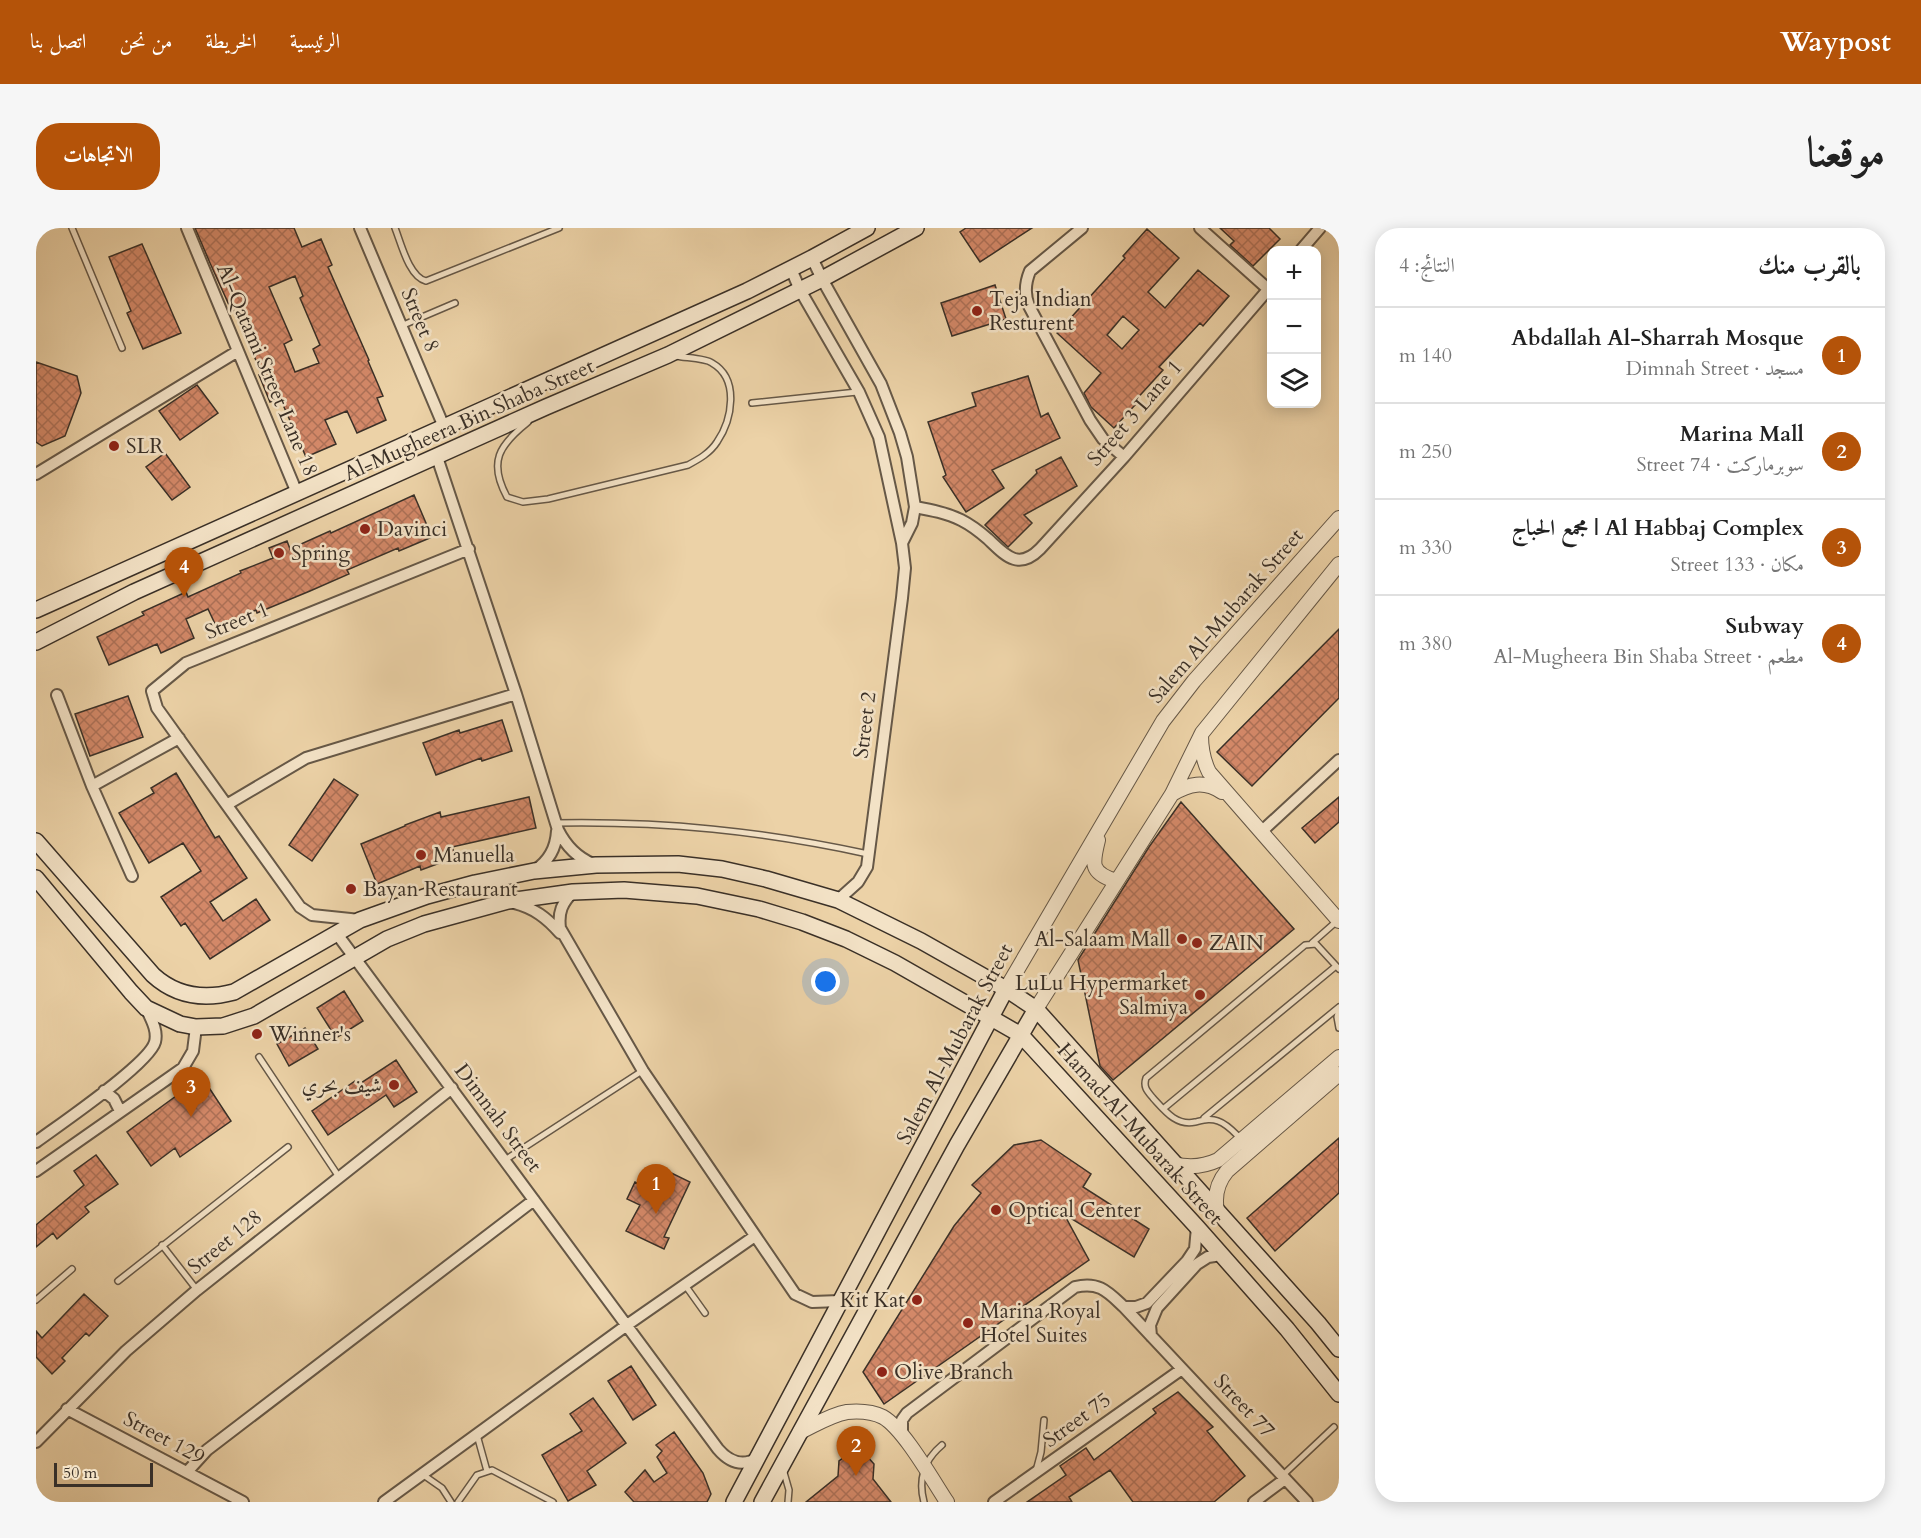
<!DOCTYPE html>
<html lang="ar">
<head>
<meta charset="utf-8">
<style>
  :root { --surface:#fff; --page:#f6f6f6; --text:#222; --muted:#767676; --line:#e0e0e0; --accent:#b45309 }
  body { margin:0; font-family:Cardo,Amiri,serif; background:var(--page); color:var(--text); direction:rtl }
  .controls { position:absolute; right:18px; top:18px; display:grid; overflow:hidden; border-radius:12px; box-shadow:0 3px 15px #0003 }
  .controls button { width:54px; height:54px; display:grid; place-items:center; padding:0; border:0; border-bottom:2px solid var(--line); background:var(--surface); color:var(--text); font:30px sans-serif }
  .scale { position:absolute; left:18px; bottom:15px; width:99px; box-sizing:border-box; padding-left:6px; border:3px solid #3a3027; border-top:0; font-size:16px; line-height:21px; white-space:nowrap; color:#3a3027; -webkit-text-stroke:4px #f3e2c6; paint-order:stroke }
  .you { position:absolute; left:790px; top:754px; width:21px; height:21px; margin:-15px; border:4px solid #fff; border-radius:50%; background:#1a73e8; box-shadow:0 0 0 9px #1a73e833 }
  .badge { display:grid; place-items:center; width:39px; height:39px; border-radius:50%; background:var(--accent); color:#fff; font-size:20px; font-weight:700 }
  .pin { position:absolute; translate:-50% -50px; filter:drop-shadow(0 2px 3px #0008) }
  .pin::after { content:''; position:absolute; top:32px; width:21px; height:18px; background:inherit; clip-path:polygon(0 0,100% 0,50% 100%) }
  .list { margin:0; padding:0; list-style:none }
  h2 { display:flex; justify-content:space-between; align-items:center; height:78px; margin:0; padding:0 24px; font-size:26px }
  h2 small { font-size:20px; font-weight:400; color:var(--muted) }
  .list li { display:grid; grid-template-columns:39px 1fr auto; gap:18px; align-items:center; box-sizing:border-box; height:96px; padding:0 24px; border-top:2px solid var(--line) }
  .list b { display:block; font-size:22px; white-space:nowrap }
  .list p { margin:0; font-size:20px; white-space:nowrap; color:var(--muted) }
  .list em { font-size:20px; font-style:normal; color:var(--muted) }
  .icon { flex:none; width:33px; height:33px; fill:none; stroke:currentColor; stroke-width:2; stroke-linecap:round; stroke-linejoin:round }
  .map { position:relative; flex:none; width:1303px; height:1274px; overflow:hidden; direction:ltr; border-radius:24px }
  header { display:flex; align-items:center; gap:36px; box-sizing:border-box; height:84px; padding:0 30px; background:var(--accent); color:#fff }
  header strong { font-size:28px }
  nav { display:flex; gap:33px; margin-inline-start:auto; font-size:21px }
  .intro { display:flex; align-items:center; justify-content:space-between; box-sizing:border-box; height:144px; padding:0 36px }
  h1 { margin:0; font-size:42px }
  .button { padding:15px 27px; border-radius:24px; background:var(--accent); color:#fff; font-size:21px; font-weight:700 }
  main { display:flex; gap:36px; padding:0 36px }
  aside { flex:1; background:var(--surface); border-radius:24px; box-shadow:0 3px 15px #0003 }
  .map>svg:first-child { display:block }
  .building { fill:url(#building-cross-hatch); stroke:#3a3027; stroke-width:1.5; fill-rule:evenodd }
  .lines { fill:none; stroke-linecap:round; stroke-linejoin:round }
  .service-casing { stroke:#665847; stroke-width:8 }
  .minor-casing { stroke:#665847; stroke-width:14 }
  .tertiary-casing { stroke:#665847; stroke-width:16 }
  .secondary-casing { stroke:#3a3027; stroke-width:18 }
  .service { stroke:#f3e2c6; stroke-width:5 }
  .minor { stroke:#f3e2c6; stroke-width:10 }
  .tertiary { stroke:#f3e2c6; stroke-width:14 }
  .secondary { stroke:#f3e2c6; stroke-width:15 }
  .poi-dot { fill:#8f2418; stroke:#f3e2c6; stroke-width:2 }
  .labels { text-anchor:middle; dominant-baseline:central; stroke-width:5; stroke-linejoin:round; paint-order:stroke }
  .poi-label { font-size:21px; fill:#3a3027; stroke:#f3e2c6; text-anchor:start }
  .street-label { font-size:21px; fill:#3a3027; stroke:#f3e2c6 }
</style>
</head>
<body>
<header>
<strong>Waypost</strong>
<nav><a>الرئيسية</a><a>الخريطة</a><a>من نحن</a><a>اتصل بنا</a></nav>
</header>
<div class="intro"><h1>موقعنا</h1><a class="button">الاتجاهات</a></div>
<main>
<aside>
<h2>بالقرب منك<small>النتائج: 4</small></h2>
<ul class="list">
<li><span class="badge">1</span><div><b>Abdallah Al-Sharrah Mosque</b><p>مسجد · Dimnah Street</p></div><em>140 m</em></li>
<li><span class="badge">2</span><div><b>Marina Mall</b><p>سوبرماركت · Street 74</p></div><em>250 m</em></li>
<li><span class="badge">3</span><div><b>Al Habbaj Complex | مجمع الحباج</b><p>مكان · Street 133</p></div><em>330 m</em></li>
<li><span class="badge">4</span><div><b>Subway</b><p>مطعم · Al-Mugheera Bin Shaba Street</p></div><em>380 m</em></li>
</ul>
</aside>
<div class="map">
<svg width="1303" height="1274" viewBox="0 0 1303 1274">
  <defs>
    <pattern id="building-cross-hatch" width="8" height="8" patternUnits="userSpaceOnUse" patternTransform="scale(1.5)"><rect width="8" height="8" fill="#d38868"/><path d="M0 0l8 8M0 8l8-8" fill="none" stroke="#ac7056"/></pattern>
  </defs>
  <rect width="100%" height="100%" fill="#ecd2a7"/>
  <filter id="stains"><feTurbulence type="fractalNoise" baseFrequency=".00333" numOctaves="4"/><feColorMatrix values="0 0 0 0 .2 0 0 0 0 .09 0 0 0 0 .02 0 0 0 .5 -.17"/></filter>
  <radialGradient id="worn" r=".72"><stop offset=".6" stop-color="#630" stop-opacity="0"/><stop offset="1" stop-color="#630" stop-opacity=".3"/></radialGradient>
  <path class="building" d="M159,0h99l8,19 19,-8 11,26 -4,2 41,93 -1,1 15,35 -6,2 9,22 -29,13 -10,-22 -22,9 11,24 -30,13 -26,-59 -10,4 -11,-27 3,-1 -31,-70 -2,1 -19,-42zM259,48l8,20 -3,2 20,47 -7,4 6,14 -24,9 -11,-28 8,-4 -23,-53z
    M930,0h66l-52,34 -20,-30z
    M1184,0h49l11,11 -27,27 -23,-21 4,-4z
    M1111,1l32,29 -31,34 17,16 33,-38 31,26 -26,30 -3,-3 -41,44 4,3 -30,33 2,2 -21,23 -23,-21 -7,-14 17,-20 -44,-40 68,-75 -2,-2zM1087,88l16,14 -17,19 -15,-14z
    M106,16l39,89 -38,16 -16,-36 4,-2 -22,-54z
    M959,57l11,34 -54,17 -11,-33z
    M0,134l41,14 4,17 -16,43 -23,10 -6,-4z
    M992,148l13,41 7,-4 12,25 -68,32 12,18 -38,24 -23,-35 3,-2 -18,-53 48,-16 -4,-13z
    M161,157l21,28 -38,27 -21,-29z
    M129,225l25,34 -18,13 -26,-33z
    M1025,229l16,29 -53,29 8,8 -24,24 -23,-22 52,-52 -1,-3z
    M378,267l18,42 -33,14 -1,-3 -51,22 2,4 -39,17 -53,22 -1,-3 -39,18 -9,-19 -22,10 8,19 -33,15 -4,-9 -48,21 -12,-28 47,-22 -2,-3 44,-20 2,5 53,-24 -1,-2 33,-13 -4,-10 18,-7 3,8 40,-18 1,2z
    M1303,401v69l-87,88 -35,-34z
    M92,468l15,41 -53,19 -15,-42z
    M466,492l10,31 -30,10 -1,-3 -45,17 -13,-32 36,-13 1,3z
    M140,545l39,65 4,-2 28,42 -37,24 13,19 33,-22 14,21 -60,39 -25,-36 -4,3 -20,-29 40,-26 -18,-28 -34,20 -30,-50 35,-20 -3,-5z
    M298,551l24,16 -46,66 -23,-16z
    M493,569l7,31 -84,19 4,10 -35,13 -1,-4 -43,18 -16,-40 44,-18v-1l35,-13 1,5z
    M1303,569v25l-24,21 -13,-15z
    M1145,574l113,127 -181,151 -13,-14 -22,-106 71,-113z
    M308,763l19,30 -27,17 -19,-30z
    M269,800l13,21 -29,17 -12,-22z
    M360,832l21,32 -23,15 -8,-12 -58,40 -16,-24 43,-30 3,4z
    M166,849l29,44 -51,36 -5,-9 -24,18 -24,-34z
    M1303,910v55l-64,58 -28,-33z
    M1005,912l50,34 -8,13 66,42 -15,28 -70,-43 25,46 -205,144 -21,-32 91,-146 27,-33 -9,-8 42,-40z
    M60,927l22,29 -33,23 4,5 -32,27 -4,-6 -17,14v-22l48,-40 -10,-14z
    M623,939l31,15 -26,55 5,1 -5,11 -38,-18 14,-26 -13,-6 8,-17 14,7z
    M48,1066l24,22 -19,20 -3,-3 -24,25 3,3 -13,13 -16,-17v-26l6,7z
    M595,1138l25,39 -23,15 -25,-39z
    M1142,1164l35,35 -6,4 38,45 -31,26h-81l-23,-32 -41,27 3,5h-45l39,-27 -6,-9 26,-18 8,12 62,-47 -3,-4z
    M557,1170l33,45 -39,28 9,14 -28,16 -26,-46 40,-24 -12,-17z
    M638,1204l29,41 8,21 -4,8h-73l-9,-10 20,-22 9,12 13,-9 -10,-16 5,-6 -6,-6z
    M814,1225l15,1 9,10 -1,15 18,23h-85l32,-26 1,-15z"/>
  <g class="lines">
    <defs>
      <path id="service" d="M36,0l50,120
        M359,0c6,15 14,49 31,53l133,-53
        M365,98l54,-23
        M716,175l105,-11
        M492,194c-29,23 -40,40 -21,75l16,5 25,-3 140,-34c11,-6 22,-12 29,-23 15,-22 23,-63 -5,-79 -7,-5 -27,-5 -36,-7
        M519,595c109,-2 207,8 313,31
        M1276,715l25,-22
        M1303,782l-2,7 2,11
        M223,829l80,120
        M1127,881l173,-143
        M1168,890l135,-111
        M1204,910c-6,-6 -13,-14 -22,-17 -8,-3 -14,-1 -23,1 -19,4 -30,-11 -42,-24 -6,-7 -10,-11 -7,-20l159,-133 11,-1 23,25
        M469,932l137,-89
        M126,1017l35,45
        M82,1053l170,-134
        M649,1057l20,28
        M0,1072l36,-31
        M441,1207l10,36
        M747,1241l6,21 -1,12
        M1000,1243l5,-19 3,-32
        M386,1246l20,14 9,14
        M1247,1247l51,-48
        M422,1274l19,-27 15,-5 61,32
        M888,1274c-6,-22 0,-42 18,-57"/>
      <path id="minor" d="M151,0l110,265
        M324,0l84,199
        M1046,0l-52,43c-5,12 -6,23 -1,35l61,114 13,19 21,18
        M1164,0l68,61
        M1265,22l19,-22
        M776,30l10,21 59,105 19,49 7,24 8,50 -3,16 -10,20
        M755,41l9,21 59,102 20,45 23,106 3,25 -3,30 -35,269 -9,15 -20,18
        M401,229l79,237 42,136c8,16 18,27 35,34
        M0,246l202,-123
        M879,279c16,3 32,6 46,13 10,5 19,12 27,19 17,16 30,32 52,10l84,-92 148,-172
        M21,467l35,91 40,90
        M56,558l87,-48
        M192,576l78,-46 210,-64
        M1225,604l78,-72
        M499,642c14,-9 21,-22 22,-39
        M537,664c-11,11 -15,20 -13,36l83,143 152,223 17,8 28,-1
        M478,675c20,5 33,15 46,30
        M324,692l-48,-5 -12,-8 -143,-199 -5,-17 34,-28 283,-114
        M301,706l381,515c11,13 24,18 40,9
        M68,863l10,8 6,12
        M0,914c23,-17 113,-78 119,-100 3,-12 -4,-23 -9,-34
        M0,943l147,-103 10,-17 3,-24
        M1088,1079h12l11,-4 40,-42 8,-12 2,-22
        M1115,1108l-1,-11 7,-17 40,-44 11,-7 13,-2
        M31,1181l176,93
        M866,1207v-15l5,-7 168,-126c24,-6 33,5 49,20l183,195
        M0,1214l90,-91 71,-61 255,-202
        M151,1244l20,-22 327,-250
        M348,1274l243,-177 128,-89
        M958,1274l188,-133
        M1218,1274l31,-23"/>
      <path id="tertiary" d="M1165,507c0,14 2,25 8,37l130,149
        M1136,566c17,-10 32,-14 50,-2
        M1062,612c-6,24 -8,33 18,41
        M970,761l157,-268 31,-40 145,-163
        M1000,781l136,-215 30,-61 137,-169
        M1138,936c16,4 29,3 44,-4l121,-103
        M1181,983c-3,-15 0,-28 10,-40l112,-97
        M764,1204c15,-7 30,-17 47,-20 11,-1 26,0 36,5 21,12 50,64 64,85"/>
      <path id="secondary" d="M0,382l711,-319 65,-33 55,-30
        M0,414l98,-50 412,-185 122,-52 154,-76 94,-51
        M0,613l117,134c23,21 51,25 81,17l126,-72 67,-24 48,-13 59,-12 62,-6 82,-1 44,5 44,10 72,21 83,41 85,48 30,20 282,314 21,26
        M0,650l95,114 15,16 34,16 16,3 27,-1 31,-10 133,-77 37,-15 84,-23 65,-9 51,-2 73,6 62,13 43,13 44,17 49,24 126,72 176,192 90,102 52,65
        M698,1274l272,-513
        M726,1274l195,-357 79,-136"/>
    </defs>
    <use href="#service" class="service-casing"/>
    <use href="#minor" class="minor-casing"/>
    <use href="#tertiary" class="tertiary-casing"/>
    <use href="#secondary" class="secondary-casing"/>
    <use href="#service" class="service"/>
    <use href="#minor" class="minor"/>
    <use href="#tertiary" class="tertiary"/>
    <use href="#secondary" class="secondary"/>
  </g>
  <g class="poi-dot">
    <circle cx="941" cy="83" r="6"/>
    <circle cx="78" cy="218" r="6"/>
    <circle cx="329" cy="301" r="6"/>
    <circle cx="243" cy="325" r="6"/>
    <circle cx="385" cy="627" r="6"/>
    <circle cx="315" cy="661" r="6"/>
    <circle cx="1146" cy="711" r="6"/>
    <circle cx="1161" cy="715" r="6"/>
    <circle cx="1164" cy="767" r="6"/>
    <circle cx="221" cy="806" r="6"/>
    <circle cx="358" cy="857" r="6"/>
    <circle cx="960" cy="982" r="6"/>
    <circle cx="881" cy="1072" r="6"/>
    <circle cx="932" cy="1095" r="6"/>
    <circle cx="846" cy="1144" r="6"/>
  </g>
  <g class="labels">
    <g class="poi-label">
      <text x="953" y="71">Teja Indian<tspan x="953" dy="24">Resturent</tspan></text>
      <text x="90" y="218">SLR</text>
      <text x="341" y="301">Davinci</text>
      <text x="255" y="325">Spring</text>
      <text x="397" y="627">Manuella</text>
      <text x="327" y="661">Bayan Restaurant</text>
      <text x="1134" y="711" text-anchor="end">Al-Salaam Mall</text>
      <text x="1173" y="715">ZAIN</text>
      <text x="1152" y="755" text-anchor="end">LuLu Hypermarket<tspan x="1152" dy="24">Salmiya</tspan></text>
      <text x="233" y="806">Winner's</text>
      <text x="346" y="857" text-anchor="end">شيف بحري</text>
      <text x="972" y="982">Optical Center</text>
      <text x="869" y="1072" text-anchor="end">Kit Kat</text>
      <text x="944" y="1083">Marina Royal<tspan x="944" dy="24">Hotel Suites</tspan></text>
      <text x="858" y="1144">Olive Branch</text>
    </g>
    <g class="street-label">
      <text transform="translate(384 92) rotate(67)">Street 8</text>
      <text transform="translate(231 142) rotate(67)">Al-Qatami Street Lane 18</text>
      <text transform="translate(1099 185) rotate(-49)">Street 3 Lane 1</text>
      <text transform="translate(433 192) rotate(-24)">Al-Mugheera Bin Shaba Street</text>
      <text transform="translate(1190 388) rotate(-49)">Salem Al-Mubarak Street</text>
      <text transform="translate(201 393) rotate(-22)">Street 1</text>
      <text transform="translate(829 497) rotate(-83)">Street 2</text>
      <text transform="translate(919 816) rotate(-62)">Salem Al-Mubarak Street</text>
      <text transform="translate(462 890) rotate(53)">Dimnah Street</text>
      <text transform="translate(1104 906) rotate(48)">Hamad Al-Mubarak Street</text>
      <text transform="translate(189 1014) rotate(-39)">Street 128</text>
      <text transform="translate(1208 1178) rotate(47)">Street 77</text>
      <text transform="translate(1041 1192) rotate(-36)">Street 75</text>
      <text transform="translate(128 1210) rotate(28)">Street 129</text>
    </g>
  </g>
  <rect width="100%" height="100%" filter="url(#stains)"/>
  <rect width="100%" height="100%" fill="url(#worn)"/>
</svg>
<div class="controls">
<button>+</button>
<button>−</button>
<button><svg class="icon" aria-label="layers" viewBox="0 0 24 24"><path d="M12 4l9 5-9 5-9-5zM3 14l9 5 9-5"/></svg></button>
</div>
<div class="scale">50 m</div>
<div class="you"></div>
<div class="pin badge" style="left:620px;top:986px">1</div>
<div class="pin badge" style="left:820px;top:1248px">2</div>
<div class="pin badge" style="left:155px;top:889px">3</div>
<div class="pin badge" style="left:148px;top:369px">4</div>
</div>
</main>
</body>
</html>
